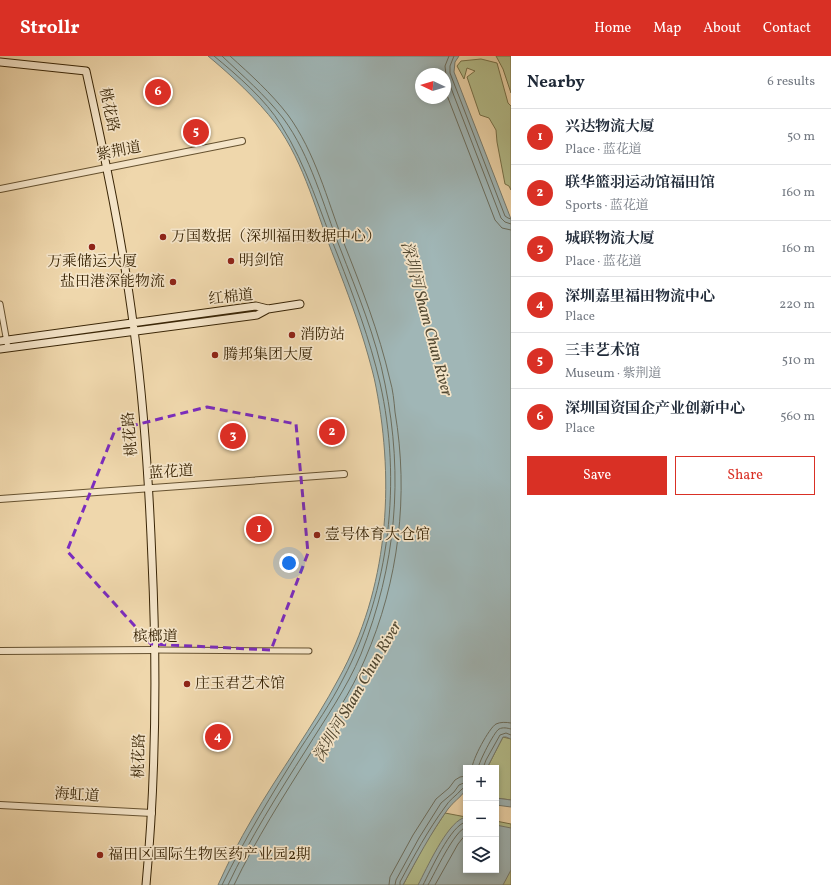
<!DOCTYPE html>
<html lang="en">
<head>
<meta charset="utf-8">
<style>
  :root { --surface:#fff; --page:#f6f6f7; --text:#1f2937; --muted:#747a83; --line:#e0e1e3; --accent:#d93025 }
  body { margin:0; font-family:Vollkorn,"Noto Serif SC",serif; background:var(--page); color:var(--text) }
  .controls { position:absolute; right:12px; bottom:12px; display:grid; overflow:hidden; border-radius:0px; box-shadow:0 2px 6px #0003 }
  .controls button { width:36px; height:36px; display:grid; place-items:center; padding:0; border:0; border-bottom:1px solid var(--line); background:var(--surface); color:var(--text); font:20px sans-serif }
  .compass { position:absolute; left:415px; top:12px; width:36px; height:36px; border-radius:50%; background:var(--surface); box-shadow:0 2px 6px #0003; rotate:274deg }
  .you { position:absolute; left:289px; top:507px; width:14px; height:14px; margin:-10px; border:3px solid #fff; border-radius:50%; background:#1a73e8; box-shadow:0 0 0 6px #1a73e833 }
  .badge { display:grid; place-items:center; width:26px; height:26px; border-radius:50%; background:var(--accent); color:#fff; font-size:13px; font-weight:700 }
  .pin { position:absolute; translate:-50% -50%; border:2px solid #fff; box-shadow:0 1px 4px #0006 }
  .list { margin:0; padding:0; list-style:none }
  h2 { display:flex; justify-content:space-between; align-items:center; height:52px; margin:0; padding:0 16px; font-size:17px }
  h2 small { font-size:13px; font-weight:400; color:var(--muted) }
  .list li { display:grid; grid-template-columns:26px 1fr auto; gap:12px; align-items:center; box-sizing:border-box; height:56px; padding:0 16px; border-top:1px solid var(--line) }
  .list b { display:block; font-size:15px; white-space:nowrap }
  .list p { margin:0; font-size:13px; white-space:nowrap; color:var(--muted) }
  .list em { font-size:13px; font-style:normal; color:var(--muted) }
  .actions { display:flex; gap:8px; padding:12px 16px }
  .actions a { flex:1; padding:9px 0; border:1px solid var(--accent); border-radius:0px; text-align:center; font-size:14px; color:var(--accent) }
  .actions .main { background:var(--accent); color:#fff }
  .icon { flex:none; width:22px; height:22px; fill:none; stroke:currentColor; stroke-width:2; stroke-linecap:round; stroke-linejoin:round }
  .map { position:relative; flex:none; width:511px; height:829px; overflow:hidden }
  header { display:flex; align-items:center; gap:24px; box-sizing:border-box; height:56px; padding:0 20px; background:var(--accent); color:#fff }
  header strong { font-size:19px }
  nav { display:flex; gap:22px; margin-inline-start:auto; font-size:14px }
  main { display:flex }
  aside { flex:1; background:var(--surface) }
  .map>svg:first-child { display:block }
  .green { fill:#b5bf8d; stroke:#77724a }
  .water { fill:#a0b6b6; stroke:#777c70; fill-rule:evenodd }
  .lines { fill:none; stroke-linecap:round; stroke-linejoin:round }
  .shore { stroke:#6c6e5e; stroke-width:1 }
  .minor-casing { stroke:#665230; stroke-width:7 }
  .tertiary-casing { stroke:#665230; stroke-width:8 }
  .secondary-casing { stroke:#392506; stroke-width:9 }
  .minor { stroke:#f5e5c9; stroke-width:5 }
  .tertiary { stroke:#f5e5c9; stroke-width:6 }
  .secondary { stroke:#f5e5c9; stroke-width:7 }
  .marked { fill:none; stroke:#7b2cbf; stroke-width:3; stroke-dasharray:8 5; stroke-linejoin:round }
  .poi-dot { fill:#8f2418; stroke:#f5e5c9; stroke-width:1.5 }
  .labels { text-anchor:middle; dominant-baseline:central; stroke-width:3.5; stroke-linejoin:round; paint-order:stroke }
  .street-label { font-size:15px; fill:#392506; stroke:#f5e5c9 }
  .poi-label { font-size:15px; fill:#392506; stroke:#f5e5c9; text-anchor:start }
  .water-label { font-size:16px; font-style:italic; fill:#534932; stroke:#f5e5c9 }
</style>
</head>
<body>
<header>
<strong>Strollr</strong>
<nav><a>Home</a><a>Map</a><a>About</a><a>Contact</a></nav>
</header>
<main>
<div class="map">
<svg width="511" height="829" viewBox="0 0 511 829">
  <rect width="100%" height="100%" fill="#efd7ac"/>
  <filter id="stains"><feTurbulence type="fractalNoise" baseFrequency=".005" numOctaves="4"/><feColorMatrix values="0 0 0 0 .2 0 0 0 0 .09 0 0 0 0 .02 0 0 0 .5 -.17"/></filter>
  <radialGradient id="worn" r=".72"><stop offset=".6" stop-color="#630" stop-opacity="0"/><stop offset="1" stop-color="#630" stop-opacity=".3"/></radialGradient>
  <path class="green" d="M496,0h15v37l-8,-24z
    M481,3l16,4 11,40 3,3v84l-2,-4 -4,-2 -8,-42 -1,-12 -7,-12 -9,-3 -13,-38 8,-6 -8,-3 -3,11 -7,-13 4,-5z
    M503,681l8,2v61l-15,-2v-30h-9z
    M445,757l21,4v53h30v-49l15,3v61h-108l23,-43z"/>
  <path class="water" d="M208,0h251l-4,6 -1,10 57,147v520l-5,-2h-3l-16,31h-21v23h-1c-5,7 -12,11 -17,18 -17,24 -31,50 -45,76h-185c10,-22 21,-44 34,-66 27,-47 61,-92 87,-141 49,-89 56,-193 37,-291 -2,-11 -5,-21 -8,-32 -9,-32 -21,-64 -33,-95 -18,-45 -30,-96 -59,-136 -19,-25 -44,-48 -68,-68zM421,18h24v24h-24z
    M496,742l15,2v7l-15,-2z
    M463,762h3v52h30v-45l15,3v42l-8,15h-85c9,-17 28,-60 45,-67z"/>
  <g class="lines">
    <path class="shore" d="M214,0c23,19 52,44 67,69 26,41 39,87 57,131 16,41 32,84 42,127 22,97 10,207 -37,296 -12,24 -28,47 -43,70 -28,45 -55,89 -78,136
      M222,0c21,20 43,39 61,62 28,38 40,87 57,130 17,44 36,89 45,136 19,94 11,181 -24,270 -14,34 -36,65 -55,96 -28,44 -56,88 -78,135
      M230,0c21,19 41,37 58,59 27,37 39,84 55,126 18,45 36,91 47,139 3,10 4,21 5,32 14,83 4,169 -30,247 -14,34 -35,64 -55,95 -27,43 -54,85 -76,131
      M449,0l-4,10 1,9 55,143 4,4 6,2
      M454,0l-4,10v7l55,143 3,2 3,1
      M445,34l50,130 7,8 9,2
      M472,712c0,-8 17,-40 24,-44 4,-2 10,-2 15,-1
      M478,712c1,-6 16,-36 21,-39 4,-2 8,-1 12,0
      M483,712l3,-8 14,-25 6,-2 5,2
      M389,829l1,-8 23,-42 23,-36 13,-11 6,-8 5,-3 6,-1
      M395,829l1,-5 23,-42 22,-35 13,-11 5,-7 7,-3
      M400,829v-3c14,-26 28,-52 45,-75 4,-7 11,-11 17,-18l4,-2
      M423,829c7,-13 28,-61 43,-63
      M428,829c7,-12 26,-54 38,-58
      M435,829l23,-41 8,-10"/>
    <defs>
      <path id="minor" d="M0,248l8,44
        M155,594l154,1"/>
      <path id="tertiary" d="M0,133l242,-48
        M0,443l344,-25
        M0,595l155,-1
        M0,749l152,8"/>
      <path id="secondary" d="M0,6l86,9c19,86 37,172 48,259 10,76 15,153 18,230 5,108 4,217 -6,325
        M0,285l256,-35 12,3 32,-5
        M0,293l257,-34 11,-6"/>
    </defs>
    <use href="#minor" class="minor-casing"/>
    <use href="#tertiary" class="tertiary-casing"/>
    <use href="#secondary" class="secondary-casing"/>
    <use href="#minor" class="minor"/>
    <use href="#tertiary" class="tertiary"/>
    <use href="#secondary" class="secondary"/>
  </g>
  <path class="marked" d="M207,351l89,17 12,129 -37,97 -120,-6 -84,-93 48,-121z"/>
  <g class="poi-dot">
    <circle cx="163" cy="181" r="4"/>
    <circle cx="92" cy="191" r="4"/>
    <circle cx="231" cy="205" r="4"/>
    <circle cx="173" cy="226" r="4"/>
    <circle cx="292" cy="279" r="4"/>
    <circle cx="215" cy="299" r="4"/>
    <circle cx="317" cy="479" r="4"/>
    <circle cx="187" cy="628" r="4"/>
    <circle cx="100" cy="799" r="4"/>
  </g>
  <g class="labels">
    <g class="street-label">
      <text transform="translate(108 54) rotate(78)">桃花路</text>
      <text transform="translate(119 96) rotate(-11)">紫荆道</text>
      <text transform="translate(231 242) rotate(-6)">红棉道</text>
      <text transform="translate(131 378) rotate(-95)">桃花路</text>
      <text transform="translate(171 417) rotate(-4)">蓝花道</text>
      <text x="155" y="581">槟榔道</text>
      <text transform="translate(140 700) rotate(-89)">桃花路</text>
      <text transform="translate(77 740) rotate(3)">海虹道</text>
    </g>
    <g class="poi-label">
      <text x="171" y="181">万国数据（深圳福田数据中心）</text>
      <text x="239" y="205">明剑馆</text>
      <text x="92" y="206" text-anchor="middle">万乘储运大厦</text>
      <text x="165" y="226" text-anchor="end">盐田港深能物流</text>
      <text x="300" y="279">消防站</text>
      <text x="223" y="299">腾邦集团大厦</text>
      <text x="325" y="479">壹号体育大仓馆</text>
      <text x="195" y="628">庄玉君艺术馆</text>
      <text x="108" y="799">福田区国际生物医药产业园2期</text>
    </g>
    <g class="water-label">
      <text transform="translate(426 263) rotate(75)">深圳河 Sham Chun River</text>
      <text transform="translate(358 636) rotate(-60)">深圳河 Sham Chun River</text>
    </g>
  </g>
  <rect width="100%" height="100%" filter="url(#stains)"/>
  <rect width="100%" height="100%" fill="url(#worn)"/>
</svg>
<div class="controls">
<button>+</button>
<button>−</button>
<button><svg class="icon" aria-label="layers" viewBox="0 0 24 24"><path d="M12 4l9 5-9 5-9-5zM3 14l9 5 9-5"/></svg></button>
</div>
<svg class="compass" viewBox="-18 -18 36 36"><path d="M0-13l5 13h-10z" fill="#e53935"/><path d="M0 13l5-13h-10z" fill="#747a83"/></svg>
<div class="you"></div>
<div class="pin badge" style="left:259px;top:473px">1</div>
<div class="pin badge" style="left:332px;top:376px">2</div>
<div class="pin badge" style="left:233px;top:380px">3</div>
<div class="pin badge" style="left:218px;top:681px">4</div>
<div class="pin badge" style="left:196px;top:76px">5</div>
<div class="pin badge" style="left:158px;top:36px">6</div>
</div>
<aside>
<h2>Nearby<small>6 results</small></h2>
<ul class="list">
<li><span class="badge">1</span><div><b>兴达物流大厦</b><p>Place · 蓝花道</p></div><em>50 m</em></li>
<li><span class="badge">2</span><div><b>联华篮羽运动馆福田馆</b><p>Sports · 蓝花道</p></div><em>160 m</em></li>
<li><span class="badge">3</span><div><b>城联物流大厦</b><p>Place · 蓝花道</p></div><em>160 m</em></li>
<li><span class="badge">4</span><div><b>深圳嘉里福田物流中心</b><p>Place</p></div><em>220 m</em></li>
<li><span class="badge">5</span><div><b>三丰艺术馆</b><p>Museum · 紫荆道</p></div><em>510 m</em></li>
<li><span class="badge">6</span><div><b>深圳国资国企产业创新中心</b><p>Place</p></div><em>560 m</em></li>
</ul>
<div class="actions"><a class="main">Save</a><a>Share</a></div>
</aside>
</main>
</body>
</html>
